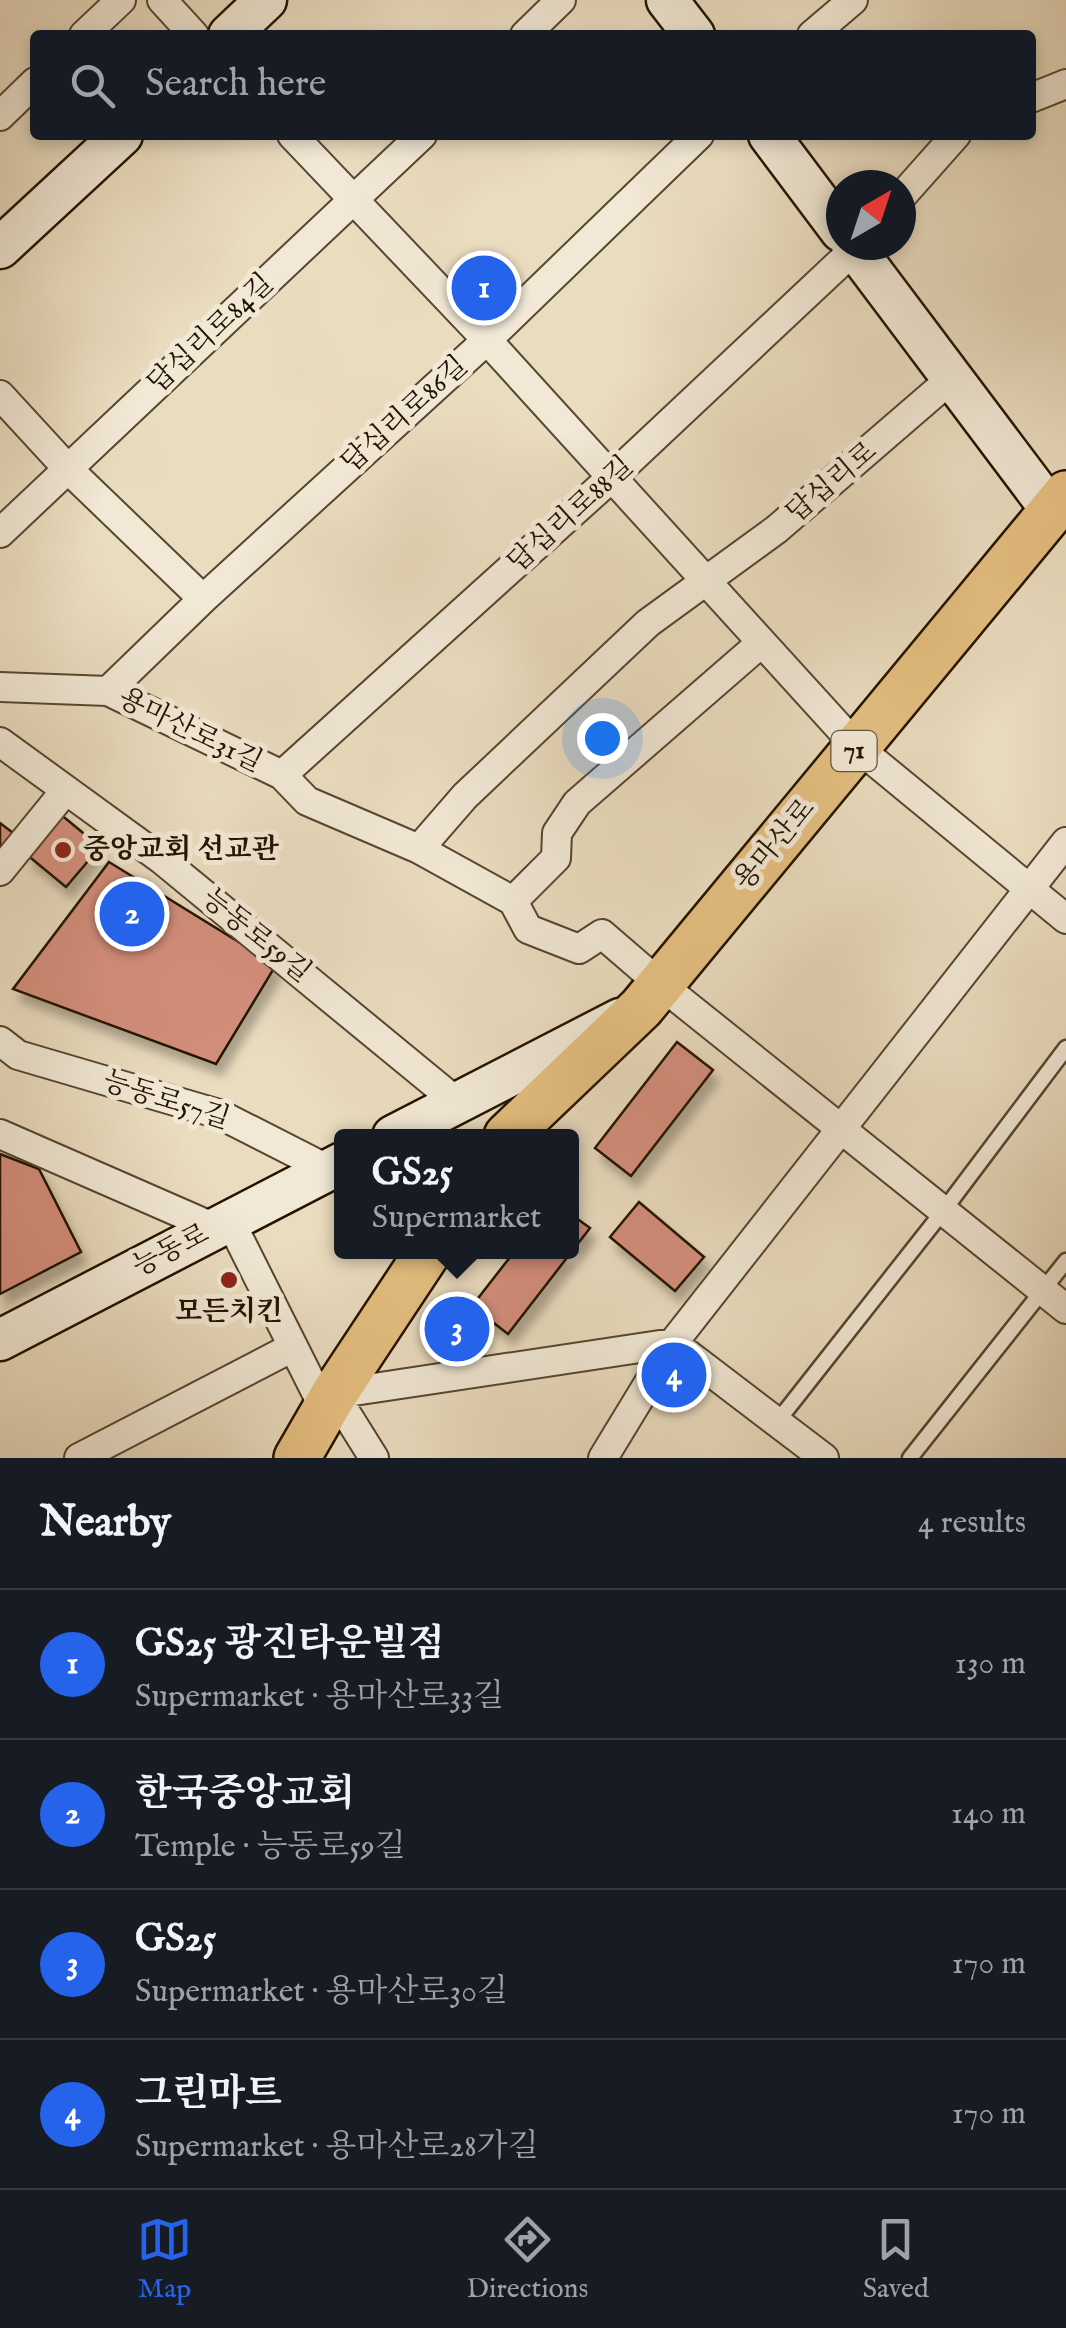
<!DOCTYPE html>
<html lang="en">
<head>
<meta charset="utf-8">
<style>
  :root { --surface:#171b24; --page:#242831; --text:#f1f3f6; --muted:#9ea1a6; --line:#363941; --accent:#2563eb }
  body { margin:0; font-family:"IM FELL English","Noto Serif KR",serif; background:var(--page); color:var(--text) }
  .compass { position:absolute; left:826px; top:170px; width:90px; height:90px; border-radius:50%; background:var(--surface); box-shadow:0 5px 15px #0003; rotate:39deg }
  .you { position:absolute; left:602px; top:738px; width:35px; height:35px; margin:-25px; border:8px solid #fff; border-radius:50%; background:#1a73e8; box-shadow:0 0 0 15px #1a73e833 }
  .badge { display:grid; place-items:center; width:65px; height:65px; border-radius:50%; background:var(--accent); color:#fff; font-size:32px; font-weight:700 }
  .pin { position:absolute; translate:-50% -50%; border:5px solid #fff; box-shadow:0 2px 10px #0006 }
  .popup { position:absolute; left:334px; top:1129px; width:245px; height:130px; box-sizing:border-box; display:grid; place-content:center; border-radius:10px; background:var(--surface); filter:drop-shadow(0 2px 8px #0005); font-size:32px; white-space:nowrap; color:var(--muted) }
  .popup b { font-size:38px; color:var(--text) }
  .popup::after { content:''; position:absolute; left:50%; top:100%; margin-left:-20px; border:20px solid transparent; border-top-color:var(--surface) }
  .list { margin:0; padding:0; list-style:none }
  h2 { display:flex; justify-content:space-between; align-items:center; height:130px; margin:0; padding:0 40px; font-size:42px }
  h2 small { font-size:32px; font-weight:400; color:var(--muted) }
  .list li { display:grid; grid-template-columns:65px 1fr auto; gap:30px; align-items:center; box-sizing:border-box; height:150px; padding:0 40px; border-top:2px solid var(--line) }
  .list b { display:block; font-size:38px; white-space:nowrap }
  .list p { margin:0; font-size:32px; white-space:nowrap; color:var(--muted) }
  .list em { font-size:32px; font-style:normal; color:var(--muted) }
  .icon { flex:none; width:55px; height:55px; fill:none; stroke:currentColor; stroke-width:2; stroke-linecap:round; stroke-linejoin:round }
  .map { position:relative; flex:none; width:1066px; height:1458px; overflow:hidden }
  .search { position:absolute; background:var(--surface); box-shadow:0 5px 15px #0003; left:30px; right:30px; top:30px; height:110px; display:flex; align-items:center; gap:25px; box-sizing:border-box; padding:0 35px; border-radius:10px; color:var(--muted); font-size:38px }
  .sheet { height:730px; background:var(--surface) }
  nav { display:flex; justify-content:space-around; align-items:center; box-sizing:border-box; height:140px; border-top:2px solid var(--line); background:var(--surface); font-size:28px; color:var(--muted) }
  nav a { display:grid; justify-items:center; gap:5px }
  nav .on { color:var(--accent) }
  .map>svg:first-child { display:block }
  .building { fill:#d48e7c; stroke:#241300; stroke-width:2.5; filter:url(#shadow) }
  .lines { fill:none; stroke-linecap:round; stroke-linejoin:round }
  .lane-casing { stroke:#564530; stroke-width:19 }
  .street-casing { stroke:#564530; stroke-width:32 }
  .secondary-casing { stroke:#241300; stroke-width:45 }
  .primary-casing { stroke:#241300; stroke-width:50 }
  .lane { stroke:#f1e8d5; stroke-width:14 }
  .street { stroke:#f1e8d5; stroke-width:28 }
  .secondary { stroke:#f1e8d5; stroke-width:40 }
  .primary { stroke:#e5be80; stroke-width:45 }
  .poi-dot { fill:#8f2418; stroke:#f1e8d5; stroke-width:4 }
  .labels { text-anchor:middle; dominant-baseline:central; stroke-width:10; stroke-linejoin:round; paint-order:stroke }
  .shield { fill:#f1e8d5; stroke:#625340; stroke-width:2.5 }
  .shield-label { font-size:25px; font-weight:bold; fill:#241300 }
  .street-label { font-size:28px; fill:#241300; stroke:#f1e8d5 }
  .poi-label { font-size:28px; font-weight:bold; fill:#241300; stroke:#f1e8d5; text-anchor:start }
</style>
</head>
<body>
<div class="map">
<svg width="1066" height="1458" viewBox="0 0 1066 1458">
  <defs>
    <filter id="shadow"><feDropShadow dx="6" dy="11" stdDeviation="5" flood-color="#0004"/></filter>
  </defs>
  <rect width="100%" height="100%" fill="#eadcbf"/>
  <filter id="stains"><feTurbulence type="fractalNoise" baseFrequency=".002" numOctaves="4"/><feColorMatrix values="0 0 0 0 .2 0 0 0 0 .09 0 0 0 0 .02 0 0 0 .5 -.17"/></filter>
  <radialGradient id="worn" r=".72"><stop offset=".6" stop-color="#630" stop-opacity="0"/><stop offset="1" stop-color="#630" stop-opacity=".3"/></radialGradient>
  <path class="building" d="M59,813l41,34 -34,40 -40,-33z
    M0,823l17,13 -17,21z
    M109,862l167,103 -60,99 -203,-75z
    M677,1042l36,28 -82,106 -36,-28z
    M0,1154l39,15 42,83 -81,42z
    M639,1202l65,55 -29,34 -65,-54z
    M572,1215l18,13 -82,106 -36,-28 42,-54h58z"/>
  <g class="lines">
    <defs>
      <path id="lane" d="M777,1422l167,-212 122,-162
        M910,1458l156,-197"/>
      <path id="street" d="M162,0l32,35
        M84,35l37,-35
        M525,35l36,-35
        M812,35l41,-35
        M1031,98l35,-14
        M0,116l35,-34
        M292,135l195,205 370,407 209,172
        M901,197l55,-62
        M0,395l68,74 135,130
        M0,533l422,-398
        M0,687l108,4 174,84 25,26 112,48 94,52 15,28 51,20 23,-15 58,50 406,325
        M108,691l95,-92 284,-259 212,-205
        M0,742l161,117 297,244
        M282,775l329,-297 248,-233
        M419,849l46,-53 183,-173 129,-94 175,-151
        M0,871l65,-80
        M513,901l43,-43 1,-25 20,-30 184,-160
        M0,1041l18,14 201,59 110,56
        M0,1134l215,94
        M230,1221l95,189
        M79,1458l214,-111
        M374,1458l-40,-64 339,-51 151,115
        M603,1458l70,-115 393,-501"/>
      <path id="secondary" d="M667,0l27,35
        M229,35l37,-35
        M769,135l72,96
        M852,245l200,266
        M0,248l122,-113
        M393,1136l227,-117
        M0,1340l342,-177"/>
      <path id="primary" d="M507,1136l134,-128 425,-514
        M297,1458l37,-64 94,-142"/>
    </defs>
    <use href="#lane" class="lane-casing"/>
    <use href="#street" class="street-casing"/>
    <use href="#secondary" class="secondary-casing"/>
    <use href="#primary" class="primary-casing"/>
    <use href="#lane" class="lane"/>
    <use href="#street" class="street"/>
    <use href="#secondary" class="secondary"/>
    <use href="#primary" class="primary"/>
  </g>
  <g class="poi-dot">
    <circle cx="63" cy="850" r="10"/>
    <circle cx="229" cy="1280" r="10"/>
  </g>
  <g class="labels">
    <rect class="shield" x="831.5" y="731" width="45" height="40" rx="8"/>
    <g class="shield-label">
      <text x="854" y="751">71</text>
    </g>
    <g class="street-label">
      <text transform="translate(211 334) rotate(-43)">답십리로84길</text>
      <text transform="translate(405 415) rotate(-42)">답십리로86길</text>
      <text transform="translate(832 483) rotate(-40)">답십리로</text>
      <text transform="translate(571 515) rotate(-42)">답십리로88길</text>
      <text transform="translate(190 731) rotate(26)">용마산로31길</text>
      <text transform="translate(775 845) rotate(-50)">용마산로</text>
      <text transform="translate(256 936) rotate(39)">능동로59길</text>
      <text transform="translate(166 1101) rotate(18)">능동로57길</text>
      <text transform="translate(171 1251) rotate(-27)">능동로</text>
    </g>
    <g class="poi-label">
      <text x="83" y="850">중앙교회 선교관</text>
      <text x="229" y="1312" text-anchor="middle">모든치킨</text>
    </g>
  </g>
  <rect width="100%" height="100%" filter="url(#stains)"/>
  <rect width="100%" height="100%" fill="url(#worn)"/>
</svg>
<svg class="compass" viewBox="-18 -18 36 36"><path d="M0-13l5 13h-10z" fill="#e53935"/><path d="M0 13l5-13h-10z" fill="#9ea1a6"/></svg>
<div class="you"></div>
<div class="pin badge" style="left:484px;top:288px">1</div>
<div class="pin badge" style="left:132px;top:914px">2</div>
<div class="pin badge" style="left:457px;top:1329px">3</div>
<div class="popup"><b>GS25</b>Supermarket</div>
<div class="pin badge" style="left:674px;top:1375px">4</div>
<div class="search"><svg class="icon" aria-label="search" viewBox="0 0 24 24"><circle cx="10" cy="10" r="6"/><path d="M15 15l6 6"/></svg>Search here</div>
</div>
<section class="sheet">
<h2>Nearby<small>4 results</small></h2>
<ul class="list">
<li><span class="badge">1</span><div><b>GS25 광진타운빌점</b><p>Supermarket · 용마산로33길</p></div><em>130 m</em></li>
<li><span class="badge">2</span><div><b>한국중앙교회</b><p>Temple · 능동로59길</p></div><em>140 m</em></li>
<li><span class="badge">3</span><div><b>GS25</b><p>Supermarket · 용마산로30길</p></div><em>170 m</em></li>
<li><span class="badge">4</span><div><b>그린마트</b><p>Supermarket · 용마산로28가길</p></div><em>170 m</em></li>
</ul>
</section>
<nav>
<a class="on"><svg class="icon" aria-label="map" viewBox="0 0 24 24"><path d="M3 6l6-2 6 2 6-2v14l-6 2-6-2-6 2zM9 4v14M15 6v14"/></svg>Map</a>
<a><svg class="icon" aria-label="directions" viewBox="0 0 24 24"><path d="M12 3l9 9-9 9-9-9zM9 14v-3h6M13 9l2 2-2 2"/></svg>Directions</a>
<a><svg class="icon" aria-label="saved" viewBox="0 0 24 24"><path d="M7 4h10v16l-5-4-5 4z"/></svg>Saved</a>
</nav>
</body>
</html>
